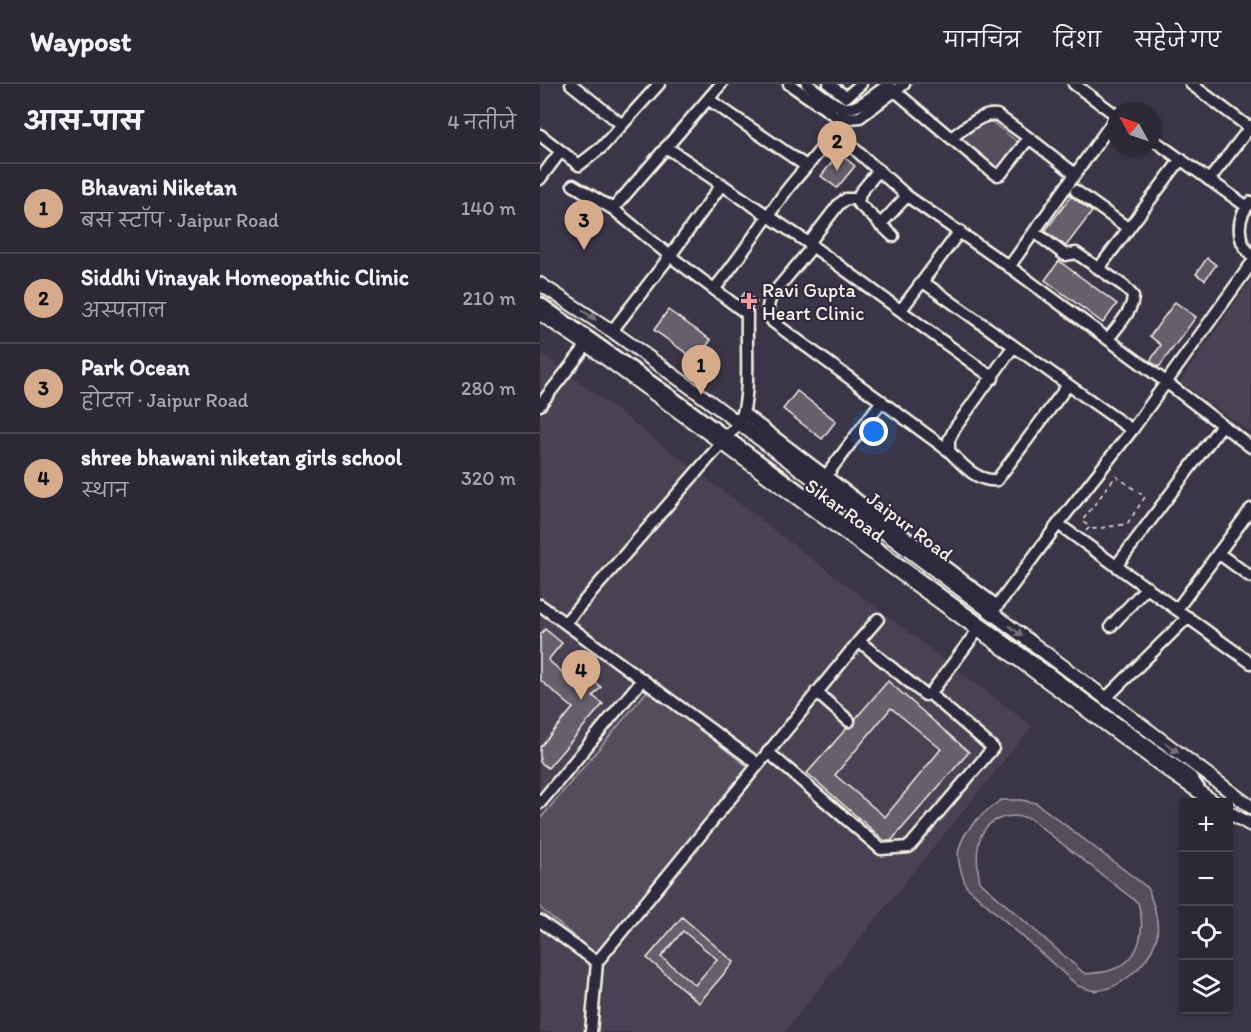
<!DOCTYPE html>
<html lang="hi">
<head>
<meta charset="utf-8">
<style>
  :root { --surface:#2c2835; --page:#34303d; --text:#f1f3f6; --muted:#a6a6ad; --line:#484450; --accent:#d6ab8b }
  body { margin:0; font-family:Itim,"Playpen Sans Deva",sans-serif; background:var(--page); color:var(--text) }
  .controls { position:absolute; right:18px; bottom:18px; display:grid; overflow:hidden; border-radius:6px; box-shadow:0 2px 4px #0004 }
  .controls button { width:54px; height:54px; display:grid; place-items:center; padding:0; border:0; border-bottom:2px solid var(--line); background:var(--surface); color:var(--text); font:30px sans-serif }
  .compass { position:absolute; left:567px; top:18px; width:54px; height:54px; border-radius:50%; background:var(--surface); box-shadow:0 2px 4px #0004; rotate:310deg }
  .you { position:absolute; left:334px; top:348px; width:21px; height:21px; margin:-15px; border:4px solid #fff; border-radius:50%; background:#1a73e8; box-shadow:0 0 0 9px #1a73e833 }
  .badge { display:grid; place-items:center; width:39px; height:39px; border-radius:50%; background:var(--accent); color:#111; font-size:20px; font-weight:700 }
  .pin { position:absolute; translate:-50% -50px; filter:drop-shadow(0 2px 3px #0008) }
  .pin::after { content:''; position:absolute; top:32px; width:21px; height:18px; background:inherit; clip-path:polygon(0 0,100% 0,50% 100%) }
  .list { margin:0; padding:0; list-style:none }
  h2 { display:flex; justify-content:space-between; align-items:center; height:78px; margin:0; padding:0 24px; font-size:26px }
  h2 small { font-size:20px; font-weight:400; color:var(--muted) }
  .list li { display:grid; grid-template-columns:39px 1fr auto; gap:18px; align-items:center; box-sizing:border-box; height:90px; padding:0 24px; border-top:2px solid var(--line) }
  .list b { display:block; font-size:22px; white-space:nowrap }
  .list p { margin:0; font-size:20px; white-space:nowrap; color:var(--muted) }
  .list em { font-size:20px; font-style:normal; color:var(--muted) }
  .icon { flex:none; width:33px; height:33px; fill:none; stroke:currentColor; stroke-width:2; stroke-linecap:round; stroke-linejoin:round }
  .map { position:relative; flex:none; width:711px; height:948px; overflow:hidden }
  header { display:flex; align-items:center; gap:36px; box-sizing:border-box; height:84px; padding:0 30px; background:var(--surface); border-bottom:2px solid var(--line) }
  header strong { font-size:28px }
  nav { display:flex; gap:33px; margin-inline-start:auto; font-size:21px }
  main { display:flex }
  aside { flex:1; background:var(--surface) }
  .map>svg:first-child { display:block }
  .built { fill:#484352 }
  .green { fill:#534e5c; stroke:#a4a0a2; stroke-width:1.5; fill-rule:evenodd }
  .building { fill:#65616c; stroke:#f4f1e8; stroke-width:1.5; fill-rule:evenodd }
  .lines { fill:none; stroke-linecap:round; stroke-linejoin:round }
  .minor-casing { stroke:#f4f1e8; stroke-width:15 }
  .major-casing { stroke:#f4f1e8; stroke-width:16 }
  .path { stroke:#f4f1e8; stroke-width:1.5; stroke-dasharray:4.5 4.5; stroke-linecap:butt }
  .minor { stroke:#2f2a3d; stroke-width:10 }
  .major { stroke:#2f2a3d; stroke-width:12 }
  .oneway { fill:#747079 }
  .poi-dot { fill:#ff9aa2; stroke:#2f2a3d; stroke-width:2 }
  .labels { text-anchor:middle; dominant-baseline:central; stroke-width:4.5; stroke-linejoin:round; paint-order:stroke }
  .poi-label { font-size:20px; fill:#f4f1e8; stroke:#2f2a3d; text-anchor:start }
  .street-label { font-size:20px; fill:#f4f1e8; stroke:#2f2a3d }
</style>
</head>
<body>
<header>
<strong>Waypost</strong>
<nav><a>मानचित्र</a><a>दिशा</a><a>सहेजे गए</a></nav>
</header>
<main>
<aside>
<h2>आस-पास<small>4 नतीजे</small></h2>
<ul class="list">
<li><span class="badge">1</span><div><b>Bhavani Niketan</b><p>बस स्टॉप · Jaipur Road</p></div><em>140 m</em></li>
<li><span class="badge">2</span><div><b>Siddhi Vinayak Homeopathic Clinic</b><p>अस्पताल</p></div><em>210 m</em></li>
<li><span class="badge">3</span><div><b>Park Ocean</b><p>होटल · Jaipur Road</p></div><em>280 m</em></li>
<li><span class="badge">4</span><div><b>shree bhawani niketan girls school</b><p>स्थान</p></div><em>320 m</em></li>
</ul>
</aside>
<div class="map">
<svg width="711" height="948" viewBox="0 0 711 948">
  <rect width="100%" height="100%" fill="#3b3647"/>
  <filter id="ink" filterUnits="userSpaceOnUse"><feTurbulence type="fractalNoise" baseFrequency=".0167" numOctaves="2"/><feDisplacementMap in="SourceGraphic" scale="12" xChannelSelector="R" yChannelSelector="G"/><feConvolveMatrix kernelMatrix="1 2 1 2 8 2 1 2 1" color-interpolation-filters="sRGB"/></filter>
  <g filter="url(#ink)">
    <path class="built" d="M711,196v152l-71,-50z
      M0,268l492,374 -248,306h-244z"/>
    <path class="green" d="M448,35l31,24 -24,29 -35,-33z
      M109,605l105,83 -157,183 -57,-47v-89z
      M461,716h20l15,3 112,85c5,15 14,39 7,55 -8,22 -39,51 -64,47 -4,-1 -9,-3 -13,-4l-112,-100c-3,-10 -10,-25 -7,-37 5,-21 25,-37 42,-49zM474,732l15,2 109,85c8,25 3,56 -24,66 -9,4 -20,4 -29,5l-105,-92c-6,-31 -5,-64 34,-66z"/>
    <path class="building" d="M299,69l16,13 -18,22 -16,-12z
      M531,112l21,16 -26,34 -21,-15z
      M667,174l9,7 -11,15 -9,-6z
      M519,177l58,43 -14,19 -58,-43z
      M205,208l12,10 -5,6 -12,-9z
      M635,218l21,15 -37,50 -9,-6 11,-16 -11,-9z
      M128,226l43,30 -15,20 -42,-30z
      M257,307l39,30 -14,18 -39,-30z
      M5,545l17,14 -14,17 29,25 9,-10 15,12 -8,9 10,8 -55,64 -8,-6v-15l33,-39 -33,-28v-45z
      M348,597l81,71 -78,89h-6l-78,-68 40,-45 7,-2 2,-8zM351,624l50,41 -56,68 -50,-42z
      M142,833l52,45 -35,41 -52,-45zM143,847l34,28 -22,26 -34,-28z"/>
    <g class="lines">
      <defs>
        <path id="minor" d="M31,0l50,40
          M249,0l51,35 20,-2 44,-33
          M267,0c43,32 39,32 82,0
          M289,0l17,13 15,-13
          M534,0l42,31
          M651,0l59,44
          M355,7l56,47
          M168,15l98,67
          M295,44l4,7 68,61 107,74 152,112 85,65
          M0,51l39,30 23,-18 57,-63
          M489,54l-32,-23c-15,-3 -33,14 -46,23l41,34 6,3 3,-1 28,-36 46,36
          M612,55l94,67
          M126,63l138,93 189,138
          M339,86l-19,23 -2,10 35,33
          M0,95l21,-28
          M669,96l42,-54
          M33,101l40,24
          M536,107l52,37
          M711,118c-15,15 -15,38 0,53
          M340,141l27,-29
          M501,153l24,18 11,-2 48,33 9,10c0,15 -16,31 -25,43
          M269,159l30,-39 7,-5h11
          M273,162l-41,49c-5,10 -6,17 1,27l176,129
          M469,183l107,-150
          M559,184l82,-109
          M383,198l209,148
          M175,204c26,-31 47,-65 71,-97 19,-25 49,-51 57,-83
          M0,219l126,89 282,208 243,177 11,16
          M361,226l59,-79
          M72,247l58,-75 52,-72
          M473,263l-58,81 -6,12v11c13,13 27,31 48,29l71,-95
          M0,321l47,-60
          M203,329l254,193
          M283,396l59,-79
          M518,440l193,139
          M678,469l33,24
          M577,481l105,-140
          M0,521l218,159
          M637,525l74,-100
          M452,529l66,-89 74,-94 119,-166
          M25,539l162,-186c6,-7 13,-14 16,-24 7,-24 3,-72 4,-99l-77,-58 -57,-47 108,-125
          M571,542l36,-39
          M319,557l19,-22
          M276,608l33,29
          M565,615l83,-82
          M228,668l113,97 28,-2 84,-99 -63,-54
          M0,719l102,-123
          M0,837l57,41 262,-321 66,54 5,-1 48,-64
          M51,948l6,-70"/>
        <path id="major" d="M0,200l72,47 89,64 550,412
          M0,230l47,31 391,285 196,145 40,27
          M688,728l23,13"/>
      </defs>
      <use href="#minor" class="minor-casing"/>
      <use href="#major" class="major-casing"/>
      <path class="path" d="M546,447l4,-4 -8,-6 34,-45 29,21 -18,27 -33,5 -4,-2"/>
      <use href="#minor" class="minor"/>
      <use href="#major" class="major"/>
    </g>
    <defs><path id="oneway-solid" d="M-6-.8H1V-3.2L6.5 0L1 3.2V.8H-6Z" transform="scale(1.5)"/></defs>
    <g class="oneway">
      <use href="#oneway-solid" transform="translate(49 231) rotate(34)"/>
      <use href="#oneway-solid" transform="translate(476 547) rotate(37)"/>
      <use href="#oneway-solid" transform="translate(632 664) rotate(37)"/>
    </g>
  </g>
  <path class="poi-dot" d="M206 208h6v6h6v6h-6v6h-6v-6h-6v-6h6z"/>
  <g class="labels">
    <g class="poi-label">
      <text x="222" y="206">Ravi Gupta<tspan x="222" dy="23">Heart Clinic</tspan></text>
    </g>
    <g class="street-label">
      <text transform="translate(305 426) rotate(36)">Sikar Road</text>
      <text transform="translate(370 442) rotate(37)">Jaipur Road</text>
    </g>
  </g>
</svg>
<div class="controls">
<button>+</button>
<button>−</button>
<button><svg class="icon" aria-label="locate" viewBox="0 0 24 24"><circle cx="12" cy="12" r="6"/><path d="M12 2v4M12 18v4M2 12h4M18 12h4"/></svg></button>
<button><svg class="icon" aria-label="layers" viewBox="0 0 24 24"><path d="M12 4l9 5-9 5-9-5zM3 14l9 5 9-5"/></svg></button>
</div>
<svg class="compass" viewBox="-18 -18 36 36"><path d="M0-13l5 13h-10z" fill="#e53935"/><path d="M0 13l5-13h-10z" fill="#a6a6ad"/></svg>
<div class="you"></div>
<div class="pin badge" style="left:161px;top:311px">1</div>
<div class="pin badge" style="left:297px;top:87px">2</div>
<div class="pin badge" style="left:44px;top:166px">3</div>
<div class="pin badge" style="left:41px;top:616px">4</div>
</div>
</main>
</body>
</html>
